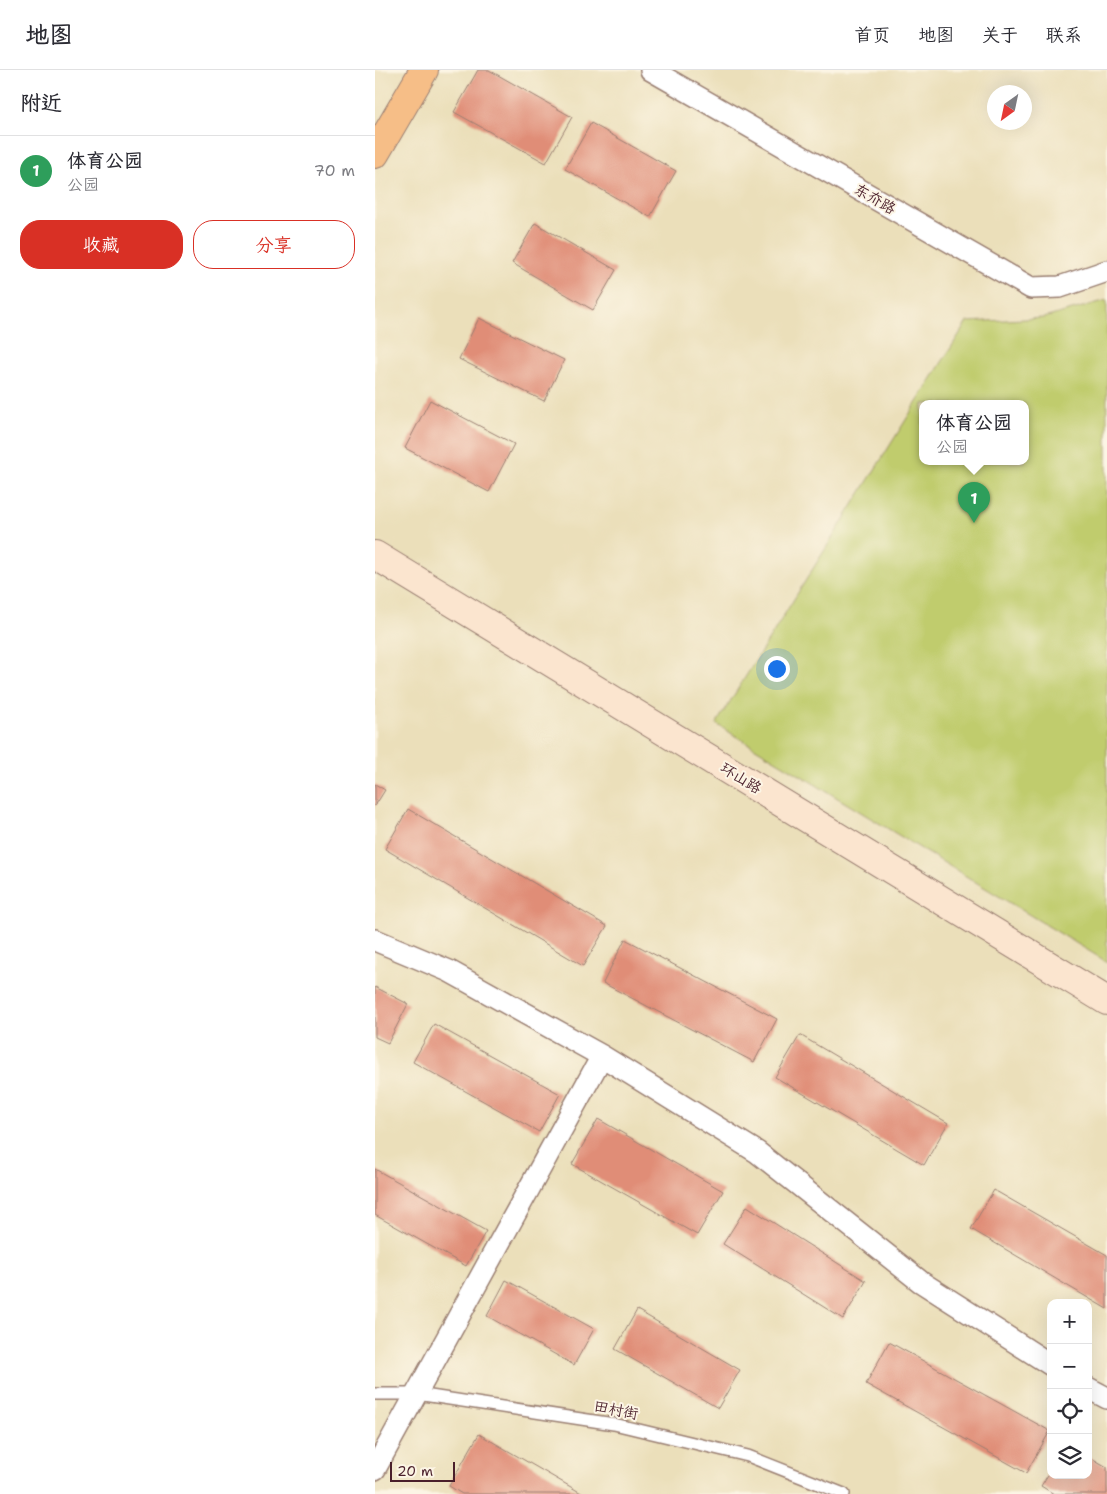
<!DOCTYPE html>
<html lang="zh">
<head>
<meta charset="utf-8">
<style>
  :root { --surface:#fff; --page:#f2f2f3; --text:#2b2b33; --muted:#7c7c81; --line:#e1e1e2; --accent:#d93025 }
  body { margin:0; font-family:"Shantell Sans","LXGW WenKai TC",sans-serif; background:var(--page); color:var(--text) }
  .controls { position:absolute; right:15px; bottom:15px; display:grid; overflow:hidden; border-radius:10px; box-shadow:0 5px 20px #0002 }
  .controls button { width:45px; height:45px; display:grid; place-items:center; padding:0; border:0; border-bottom:1px solid var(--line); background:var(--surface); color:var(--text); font:25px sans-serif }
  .compass { position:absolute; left:612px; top:15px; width:45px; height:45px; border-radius:50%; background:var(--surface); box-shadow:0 5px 20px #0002; rotate:213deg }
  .scale { position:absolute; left:15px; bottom:12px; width:65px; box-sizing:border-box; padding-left:5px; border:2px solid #4a1f2b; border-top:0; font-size:14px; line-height:18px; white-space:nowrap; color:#4a1f2b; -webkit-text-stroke:4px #fcf5e5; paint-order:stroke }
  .you { position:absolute; left:401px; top:598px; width:18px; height:18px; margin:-12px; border:4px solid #fff; border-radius:50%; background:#1a73e8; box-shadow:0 0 0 8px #1a73e833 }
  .badge { display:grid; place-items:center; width:32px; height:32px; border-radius:50%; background:var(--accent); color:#fff; font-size:16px; font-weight:700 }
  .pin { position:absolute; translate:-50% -41px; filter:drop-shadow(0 1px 2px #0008) }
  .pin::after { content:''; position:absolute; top:26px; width:18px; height:15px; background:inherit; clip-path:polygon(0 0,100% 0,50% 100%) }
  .popup { position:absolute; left:544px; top:330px; width:110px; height:65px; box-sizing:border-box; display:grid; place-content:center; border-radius:10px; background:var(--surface); filter:drop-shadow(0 1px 4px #0005); font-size:16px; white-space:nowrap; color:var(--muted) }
  .popup b { font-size:19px; color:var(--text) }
  .popup::after { content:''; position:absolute; left:50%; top:100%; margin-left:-10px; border:10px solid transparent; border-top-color:var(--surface) }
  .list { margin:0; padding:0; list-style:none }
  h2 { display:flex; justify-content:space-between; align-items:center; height:65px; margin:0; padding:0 20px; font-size:21px }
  h2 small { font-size:16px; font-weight:400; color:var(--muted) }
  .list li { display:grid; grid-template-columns:32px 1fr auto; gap:15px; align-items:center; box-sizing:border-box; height:70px; padding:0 20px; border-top:1px solid var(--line) }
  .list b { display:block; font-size:19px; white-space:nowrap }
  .list p { margin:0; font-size:16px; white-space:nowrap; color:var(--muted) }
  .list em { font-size:16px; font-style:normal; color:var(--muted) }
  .actions { display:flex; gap:10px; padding:15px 20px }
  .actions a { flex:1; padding:11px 0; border:1px solid var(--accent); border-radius:20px; text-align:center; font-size:18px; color:var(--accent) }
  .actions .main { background:var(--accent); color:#fff }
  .icon { flex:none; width:28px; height:28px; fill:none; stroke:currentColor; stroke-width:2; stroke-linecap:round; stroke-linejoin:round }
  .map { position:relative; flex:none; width:732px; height:1424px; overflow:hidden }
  header { display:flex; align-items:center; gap:30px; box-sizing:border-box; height:70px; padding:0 25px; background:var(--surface); border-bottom:1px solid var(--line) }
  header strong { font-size:24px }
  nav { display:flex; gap:28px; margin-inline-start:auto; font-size:18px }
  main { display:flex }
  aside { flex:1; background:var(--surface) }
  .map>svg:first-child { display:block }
  .green { fill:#c0cc6d; stroke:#85764c; fill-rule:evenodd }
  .building { fill:#e08d77 }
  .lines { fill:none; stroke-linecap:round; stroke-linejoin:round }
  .service-casing { stroke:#9a7f72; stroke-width:14 }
  .minor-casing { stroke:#9a7f72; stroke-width:24 }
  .secondary-casing { stroke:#9a7f72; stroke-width:30 }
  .primary-casing { stroke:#9a7f72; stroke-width:30 }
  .service { stroke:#fff; stroke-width:11 }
  .minor { stroke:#fff; stroke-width:21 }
  .secondary { stroke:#fbe5cf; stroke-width:28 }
  .primary { stroke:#f6be87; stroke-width:28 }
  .labels { text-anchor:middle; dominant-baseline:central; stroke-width:4; stroke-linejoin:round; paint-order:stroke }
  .street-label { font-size:15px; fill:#4a1f2b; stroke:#fcf5e5 }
</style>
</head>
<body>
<header>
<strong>地图</strong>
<nav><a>首页</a><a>地图</a><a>关于</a><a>联系</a></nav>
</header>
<main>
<aside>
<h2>附近<small></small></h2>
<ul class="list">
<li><span class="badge" style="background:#2e9e5b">1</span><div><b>体育公园</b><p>公园</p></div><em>70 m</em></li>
</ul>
<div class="actions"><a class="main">收藏</a><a>分享</a></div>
</aside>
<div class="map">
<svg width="732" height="1424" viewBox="0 0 732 1424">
  <rect width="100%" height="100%" fill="#fcf5e5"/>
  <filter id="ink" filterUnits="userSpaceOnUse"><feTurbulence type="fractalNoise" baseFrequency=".02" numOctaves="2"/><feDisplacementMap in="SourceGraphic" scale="10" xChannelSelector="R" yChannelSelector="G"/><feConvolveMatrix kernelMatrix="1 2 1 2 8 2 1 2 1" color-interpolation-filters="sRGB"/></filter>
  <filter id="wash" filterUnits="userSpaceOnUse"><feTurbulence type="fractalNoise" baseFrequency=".0096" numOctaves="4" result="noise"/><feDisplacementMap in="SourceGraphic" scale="20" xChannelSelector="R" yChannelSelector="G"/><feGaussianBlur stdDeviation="1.12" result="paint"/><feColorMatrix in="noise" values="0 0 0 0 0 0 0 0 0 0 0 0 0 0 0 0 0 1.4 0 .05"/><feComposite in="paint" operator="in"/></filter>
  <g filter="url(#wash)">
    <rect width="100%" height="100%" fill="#ebdfba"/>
    <path class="green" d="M732,230v662l-391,-238 251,-402 77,-4zM548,334h102v58h-102z"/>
    <g id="blocks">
      <path class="building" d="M103,0h11l83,47 -26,46 -92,-51z
        M216,53l85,48 -26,46 -85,-48z
        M160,153l81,47 -23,40 -81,-47z
        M104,248l85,42 -20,41 -85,-42z
        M55,330l84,44 -25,48 -84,-44z
        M0,714l10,6 -10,16z
        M33,739l199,117 -24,40 -198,-117z
        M250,869l152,80 -23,43 -151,-79z
        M0,917l33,17 -20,39 -13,-6z
        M59,954l126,70 -21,38 -126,-70z
        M425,965l148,88 -24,42 -149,-88z
        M223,1049l125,72 -26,44 -125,-71z
        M0,1099l111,62 -20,35 -91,-51z
        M619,1120l113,65v54l-136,-80z
        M372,1136l119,75 -23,38 -120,-75z
        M131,1210l88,49 -20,36 -87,-49z
        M262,1240l103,60 -22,38 -103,-59z
        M514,1272l161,89 -24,42 -160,-89z
        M104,1364l104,60h-121l-13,-8z
        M713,1386l19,11v27h-53l-13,-8 10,-16v5h37z"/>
    </g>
  </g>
  <g filter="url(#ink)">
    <use href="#blocks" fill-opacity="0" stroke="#9a7f72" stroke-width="1"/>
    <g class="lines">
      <defs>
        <path id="service" d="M0,1324h42l197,30 134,32 96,38"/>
        <path id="minor" d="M276,0l380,218 29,-1 47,-16
          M0,870l74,31 153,85 155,96 164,130 130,83
          M713,1318l19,10
          M0,1399l227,-413"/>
        <path id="secondary" d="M0,485l732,446"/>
        <path id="primary" d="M0,84l49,-84"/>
      </defs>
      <use href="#service" class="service-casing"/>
      <use href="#minor" class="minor-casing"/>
      <use href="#secondary" class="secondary-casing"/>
      <use href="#primary" class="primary-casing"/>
      <use href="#service" class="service"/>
      <use href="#minor" class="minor"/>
      <use href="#secondary" class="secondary"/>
      <use href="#primary" class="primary"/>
    </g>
  </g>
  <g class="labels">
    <g class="street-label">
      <text transform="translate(500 129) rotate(30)">东夼路</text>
      <text transform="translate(366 708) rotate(31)">环山路</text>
      <text transform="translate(241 1340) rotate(11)">田村街</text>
    </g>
  </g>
</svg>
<div class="controls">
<button>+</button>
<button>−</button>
<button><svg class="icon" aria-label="locate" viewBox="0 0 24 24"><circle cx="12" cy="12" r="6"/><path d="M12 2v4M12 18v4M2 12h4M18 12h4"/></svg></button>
<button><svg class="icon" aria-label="layers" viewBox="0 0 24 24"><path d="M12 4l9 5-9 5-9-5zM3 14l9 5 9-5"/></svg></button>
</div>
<svg class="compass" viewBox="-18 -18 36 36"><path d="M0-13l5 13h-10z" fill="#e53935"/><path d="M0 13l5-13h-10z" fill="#7c7c81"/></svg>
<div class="scale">20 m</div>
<div class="you"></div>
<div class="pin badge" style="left:599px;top:453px;background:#2e9e5b">1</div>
<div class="popup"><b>体育公园</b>公园</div>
</div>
</main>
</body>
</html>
